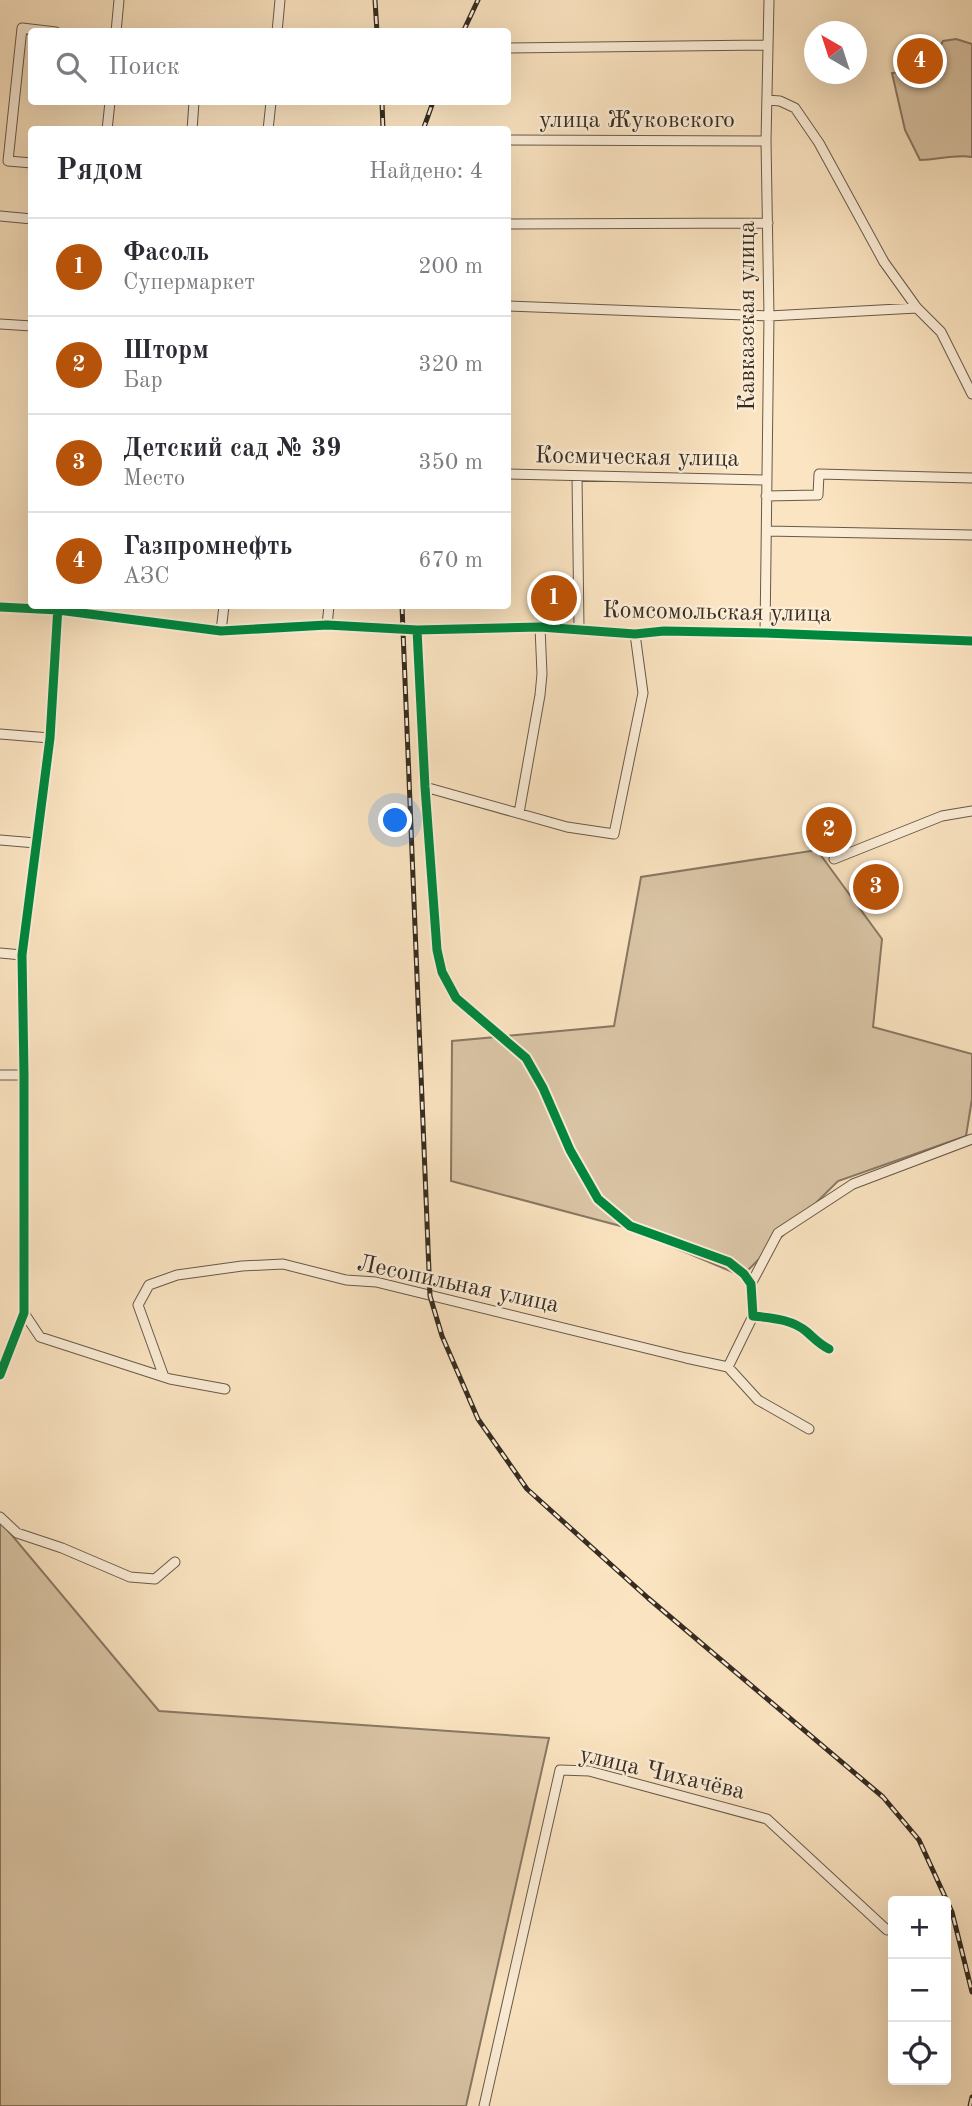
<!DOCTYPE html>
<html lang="ru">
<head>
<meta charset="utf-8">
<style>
  :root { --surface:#fff; --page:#f7f7f7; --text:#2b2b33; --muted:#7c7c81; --line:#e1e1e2; --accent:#b45309 }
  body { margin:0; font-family:"Old Standard TT",serif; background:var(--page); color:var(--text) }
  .controls { position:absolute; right:21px; bottom:21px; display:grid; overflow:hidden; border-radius:7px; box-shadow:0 7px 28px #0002 }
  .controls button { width:63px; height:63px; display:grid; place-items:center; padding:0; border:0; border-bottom:2px solid var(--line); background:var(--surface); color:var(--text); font:35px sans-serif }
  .compass { position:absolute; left:804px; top:21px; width:63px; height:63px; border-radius:50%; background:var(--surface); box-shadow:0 7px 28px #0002; rotate:321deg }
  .you { position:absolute; left:396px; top:821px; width:24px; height:24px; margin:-18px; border:5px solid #fff; border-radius:50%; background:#1a73e8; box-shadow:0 0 0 10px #1a73e833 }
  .badge { display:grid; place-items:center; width:46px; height:46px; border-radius:50%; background:var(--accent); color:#fff; font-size:23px; font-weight:700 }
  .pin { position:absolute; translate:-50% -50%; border:4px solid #fff; box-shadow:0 2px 7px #0006 }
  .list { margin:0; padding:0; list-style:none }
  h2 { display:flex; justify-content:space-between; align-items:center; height:91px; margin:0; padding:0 28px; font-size:30px }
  h2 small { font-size:23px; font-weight:400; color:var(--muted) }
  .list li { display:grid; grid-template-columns:46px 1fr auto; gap:21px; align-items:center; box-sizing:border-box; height:98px; padding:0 28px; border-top:2px solid var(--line) }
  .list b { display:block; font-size:26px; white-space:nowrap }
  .list p { margin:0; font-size:23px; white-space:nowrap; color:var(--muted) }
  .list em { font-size:23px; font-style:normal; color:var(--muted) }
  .icon { flex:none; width:38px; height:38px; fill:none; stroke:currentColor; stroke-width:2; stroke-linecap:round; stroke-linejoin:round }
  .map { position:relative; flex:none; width:972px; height:2106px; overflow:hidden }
  .search { position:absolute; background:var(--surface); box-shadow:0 7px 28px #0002; left:28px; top:28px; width:483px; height:77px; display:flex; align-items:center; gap:18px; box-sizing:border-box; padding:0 24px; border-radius:7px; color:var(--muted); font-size:26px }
  .panel { position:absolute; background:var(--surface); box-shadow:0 7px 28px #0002; left:28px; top:126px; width:483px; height:483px; border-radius:7px }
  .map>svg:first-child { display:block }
  .green { fill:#dac5a6; stroke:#887864; stroke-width:2 }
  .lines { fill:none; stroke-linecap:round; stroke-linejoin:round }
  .minor-casing { stroke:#675a49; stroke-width:11 }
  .minor { stroke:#fcedd7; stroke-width:9 }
  .rail-casing { stroke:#362c21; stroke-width:5 }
  .rail { stroke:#fcedd7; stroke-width:2.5; stroke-dasharray:8; stroke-linecap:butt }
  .cycleway-casing { stroke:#fcedd7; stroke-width:13 }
  .cycleway { stroke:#00873e; stroke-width:9 }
  .labels { text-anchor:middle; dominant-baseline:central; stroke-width:5; stroke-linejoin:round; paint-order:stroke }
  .street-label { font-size:24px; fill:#362c21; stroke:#fcedd7 }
</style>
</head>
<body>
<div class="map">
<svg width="972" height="2106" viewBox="0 0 972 2106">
  <rect width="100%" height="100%" fill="#fbe4c1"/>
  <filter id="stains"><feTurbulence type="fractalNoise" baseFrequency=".00286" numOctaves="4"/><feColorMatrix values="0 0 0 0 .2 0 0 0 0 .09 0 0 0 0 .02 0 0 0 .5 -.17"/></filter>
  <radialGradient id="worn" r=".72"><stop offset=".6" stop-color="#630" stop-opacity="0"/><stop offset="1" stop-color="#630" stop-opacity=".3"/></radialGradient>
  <path class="green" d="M956,39l16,5v113c-18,-3 -34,3 -52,3l-15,-30 -13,-57 43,-5 1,-14 7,-13z
    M817,850l65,89 -9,88 99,27v45l-6,37 -128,45 -96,95 -114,-48 -177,-47 1,-140 162,-15 27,-149z
    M0,1521l159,190 390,27 -83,368h-466z"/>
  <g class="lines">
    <defs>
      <path id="minor" d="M116,32l3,-32
        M277,32l3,-32
        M508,48l260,-3
        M767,100l13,1 15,7 24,35 65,119 33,46 24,24 31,62
        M107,130l3,-28
        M192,130l2,-28
        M268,130l3,-28
        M508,140l258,1
        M32,163l-24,-2 14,-133 34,4
        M0,216l32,3
        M508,224l260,-1
        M508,306l261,10 148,-8
        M0,324l32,2
        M508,474l258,6
        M577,476l2,152
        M766,496l52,-1 1,-21 153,4
        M767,531l205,4
        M0,607l58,3 163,21 106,-6 90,5 123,-3 95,7 29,-3 101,2 207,8
        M327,625l2,-19
        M417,630l8,157 12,163 5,22 14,26 70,60 17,30 27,62 28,49 32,27 99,36 15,12 7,10 2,32c18,2 39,3 54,16 8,7 12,12 22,17
        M221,631l3,-25
        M765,633l4,-317 -3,-175 3,-141
        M0,734l50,4
        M425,787l142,40 47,7 29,-141 -8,-59
        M519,813l21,-118 2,-21 -2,-47
        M0,840l36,3
        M834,859l108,-43 30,-5
        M0,953l22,2
        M0,1075h24
        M751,1284l27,-51 75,-49 119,-45
        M24,1313l16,24 130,42 55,10
        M753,1316l-25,51 30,33 51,29
        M0,1375l24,-62v-238l-2,-120 28,-217 8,-131
        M164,1377l-26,-72 11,-20 28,-10 65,-9 41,-2 63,16 30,2 310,76 42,9
        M0,1517l17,16 45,15 68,29 25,2 20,-17
        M484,2106l76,-336 29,1 178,48 120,111"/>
    </defs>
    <use href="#minor" class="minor-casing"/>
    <use href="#minor" class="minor"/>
    <defs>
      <path id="rail" d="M375,0l2,32
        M463,32l15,-32
        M382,102l1,28
        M423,130l10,-28
        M402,606l28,690 12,40 36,83 49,70 121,109 235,199 36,43 33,72 20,80
        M970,2106l2,-9"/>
    </defs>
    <use href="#rail" class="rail-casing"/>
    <use href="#rail" class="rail"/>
    <defs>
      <path id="cycleway" d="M0,607l58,3 163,21 106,-6 90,5 123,-3 95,7 29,-3 101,2 207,8
        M417,630l8,157 12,163 5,22 14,26 70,60 17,30 27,62 28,49 32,27 99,36 15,12 7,10 2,32c18,2 39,3 54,16 8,7 12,12 22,17
        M0,1375l24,-62v-238l-2,-120 28,-217 8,-132"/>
    </defs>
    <use href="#cycleway" class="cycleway-casing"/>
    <use href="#cycleway" class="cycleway"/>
  </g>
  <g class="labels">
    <g class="street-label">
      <text x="637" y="121">улица Жуковского</text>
      <text transform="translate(748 316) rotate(-90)">Кавказская улица</text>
      <text transform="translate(637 458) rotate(1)">Космическая улица</text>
      <text transform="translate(717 613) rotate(1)">Комсомольская улица</text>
      <text transform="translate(458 1285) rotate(12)">Лесопильная улица</text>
      <text transform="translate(662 1774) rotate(13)">улица Чихачёва</text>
    </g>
  </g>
  <rect width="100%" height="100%" filter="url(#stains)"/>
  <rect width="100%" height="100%" fill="url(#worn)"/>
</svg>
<div class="controls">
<button>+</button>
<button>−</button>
<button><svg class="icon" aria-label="locate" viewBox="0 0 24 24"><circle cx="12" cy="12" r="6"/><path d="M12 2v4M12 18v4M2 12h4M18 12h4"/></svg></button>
</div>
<svg class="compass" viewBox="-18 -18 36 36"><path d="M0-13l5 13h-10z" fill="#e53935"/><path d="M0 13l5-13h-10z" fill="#7c7c81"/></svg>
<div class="you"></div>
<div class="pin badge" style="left:554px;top:598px">1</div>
<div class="pin badge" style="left:829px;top:830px">2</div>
<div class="pin badge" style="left:876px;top:887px">3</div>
<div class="pin badge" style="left:920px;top:61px">4</div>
<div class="search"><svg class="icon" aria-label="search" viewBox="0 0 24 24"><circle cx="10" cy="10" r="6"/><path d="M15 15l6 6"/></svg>Поиск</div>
<section class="panel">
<h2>Рядом<small>Найдено: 4</small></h2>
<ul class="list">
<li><span class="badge">1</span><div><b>Фасоль</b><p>Супермаркет</p></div><em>200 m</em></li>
<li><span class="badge">2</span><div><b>Шторм</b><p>Бар</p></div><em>320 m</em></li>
<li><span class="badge">3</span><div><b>Детский сад № 39</b><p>Место</p></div><em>350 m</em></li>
<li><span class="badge">4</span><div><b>Газпромнефть</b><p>АЗС</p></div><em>670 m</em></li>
</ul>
</section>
</div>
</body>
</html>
